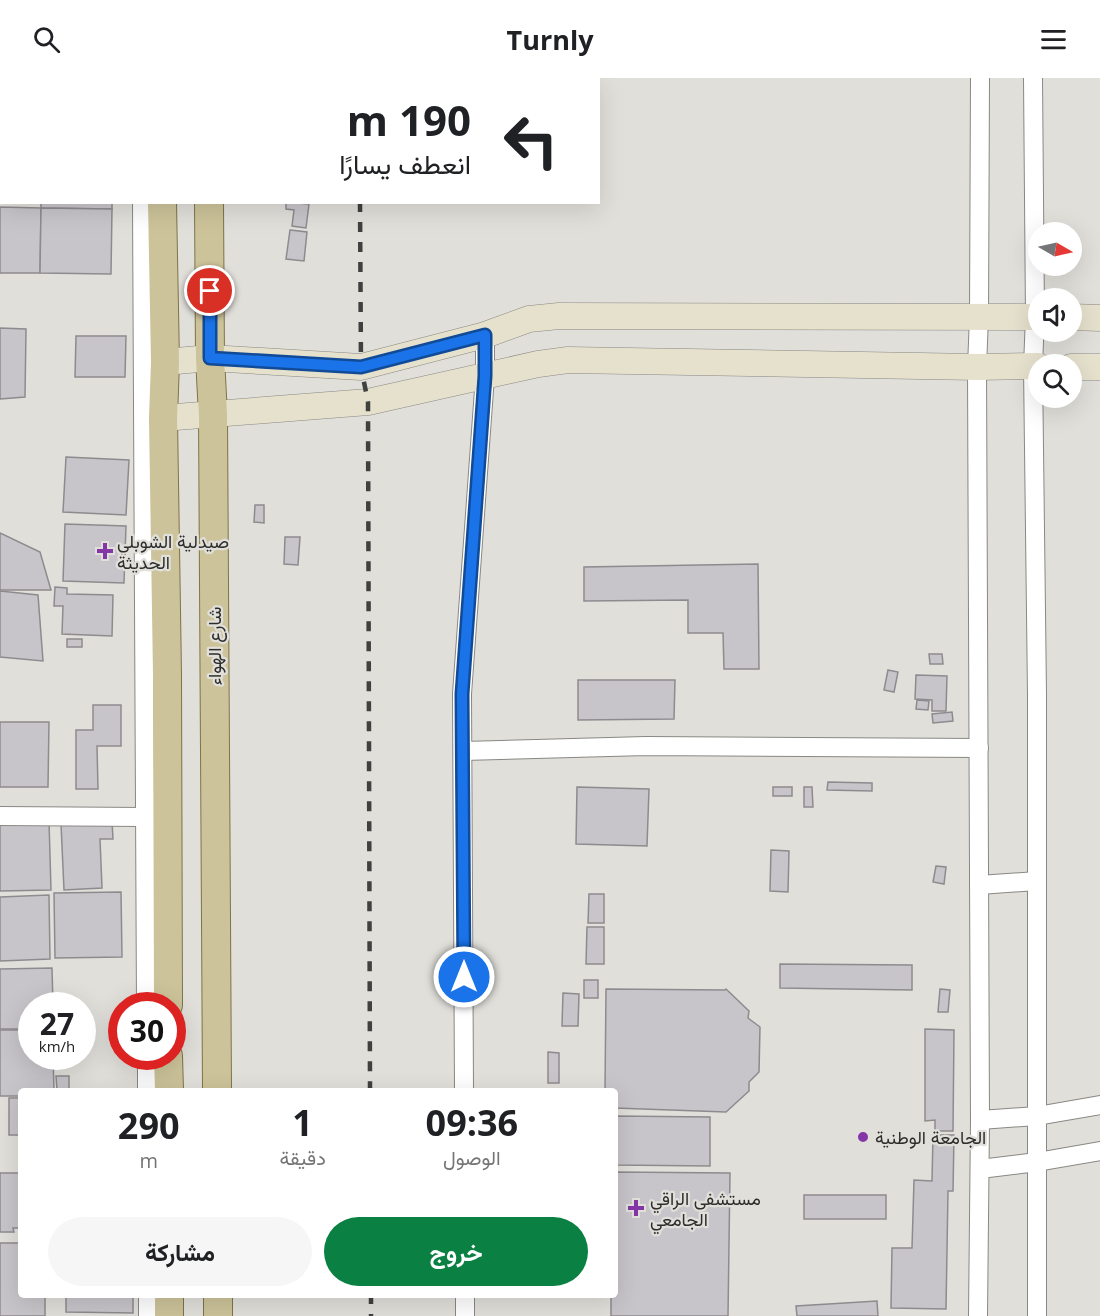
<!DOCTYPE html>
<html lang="ar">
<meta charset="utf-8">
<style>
body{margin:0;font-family:"Open Sans",Vazirmatn,sans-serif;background:#f6f6f6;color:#202124;direction:rtl;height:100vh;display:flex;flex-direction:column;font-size:22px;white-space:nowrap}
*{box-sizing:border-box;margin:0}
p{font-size:20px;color:#757577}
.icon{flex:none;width:33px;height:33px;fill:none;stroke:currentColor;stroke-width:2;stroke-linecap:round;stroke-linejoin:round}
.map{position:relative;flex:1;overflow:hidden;direction:ltr}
.panel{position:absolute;left:18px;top:1010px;width:600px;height:210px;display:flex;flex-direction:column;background:#fff;border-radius:6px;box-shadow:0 6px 24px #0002;direction:rtl}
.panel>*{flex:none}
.guide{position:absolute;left:0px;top:0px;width:600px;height:126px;box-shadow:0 6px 24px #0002;direction:rtl;background:#fff;color:#202124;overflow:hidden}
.needle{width:39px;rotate:99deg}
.controls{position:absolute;left:1028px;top:144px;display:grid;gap:12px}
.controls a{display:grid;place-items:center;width:54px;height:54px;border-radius:50%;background:#fff;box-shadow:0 6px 24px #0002;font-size:30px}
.speed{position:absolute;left:18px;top:914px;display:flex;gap:12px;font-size:30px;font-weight:700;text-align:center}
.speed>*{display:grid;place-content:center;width:78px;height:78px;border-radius:50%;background:#fff;box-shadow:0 6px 24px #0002;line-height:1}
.speed small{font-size:15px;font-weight:400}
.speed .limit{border:9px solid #d22;background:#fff;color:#111}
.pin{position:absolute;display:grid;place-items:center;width:51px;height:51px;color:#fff;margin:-26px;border:3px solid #fff;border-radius:50%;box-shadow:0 2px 6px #0007}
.me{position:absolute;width:66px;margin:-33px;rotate:0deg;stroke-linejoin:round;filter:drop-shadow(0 0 4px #0008)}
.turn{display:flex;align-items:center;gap:21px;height:126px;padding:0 30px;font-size:27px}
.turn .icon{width:78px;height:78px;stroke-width:2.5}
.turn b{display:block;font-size:42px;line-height:51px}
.eta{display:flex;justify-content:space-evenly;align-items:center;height:102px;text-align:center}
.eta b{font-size:36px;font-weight:700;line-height:42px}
.cta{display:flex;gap:12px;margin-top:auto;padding:12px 30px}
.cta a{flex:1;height:69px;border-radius:36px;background:#0b8043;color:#fff;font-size:24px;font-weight:700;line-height:69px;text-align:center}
.cta a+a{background:#f6f6f6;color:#202124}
header{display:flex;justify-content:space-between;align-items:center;height:78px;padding:0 30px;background:#fff;font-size:27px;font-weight:700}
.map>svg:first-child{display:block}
.building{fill:#c8c5ca;stroke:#8e8b8f;stroke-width:1.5}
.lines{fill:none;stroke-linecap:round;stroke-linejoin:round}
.street-casing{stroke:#898884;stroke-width:20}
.secondary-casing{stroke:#898884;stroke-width:27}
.primary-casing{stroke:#7e7448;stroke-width:30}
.street{stroke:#fff;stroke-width:18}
.secondary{stroke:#e6e1cd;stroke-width:26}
.primary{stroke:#ccc39a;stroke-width:28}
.rail{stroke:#40403e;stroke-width:4.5;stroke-dasharray:10 10;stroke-linecap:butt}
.route-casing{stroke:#114b97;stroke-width:15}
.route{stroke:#1a73e8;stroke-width:10}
.poi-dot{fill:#8436a6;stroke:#e0dfda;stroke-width:2}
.labels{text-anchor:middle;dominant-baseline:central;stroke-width:4.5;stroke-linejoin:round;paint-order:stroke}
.poi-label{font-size:18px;fill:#2d2d2b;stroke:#e0dfda;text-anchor:start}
.street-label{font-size:18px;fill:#2d2d2b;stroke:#e0dfda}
</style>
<header><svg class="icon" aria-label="menu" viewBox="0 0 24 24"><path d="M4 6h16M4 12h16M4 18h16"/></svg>Turnly<svg class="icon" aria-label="search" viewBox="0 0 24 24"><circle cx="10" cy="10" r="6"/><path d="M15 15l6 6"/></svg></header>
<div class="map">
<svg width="1100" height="1238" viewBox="0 0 1100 1238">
<rect width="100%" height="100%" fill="#e0dfda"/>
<g class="building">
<polygon points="41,124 112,124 112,131 41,130"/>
<polygon points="286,124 309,126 306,150 292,148 294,132 286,131"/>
<polygon points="0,129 41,130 40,195 0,195"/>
<polygon points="41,130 112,131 111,196 40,195"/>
<polygon points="290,152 307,154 304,183 286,181"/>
<polygon points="0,250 26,251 25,319 0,321"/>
<polygon points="76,258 126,258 125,299 75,299"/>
<polygon points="66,379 129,382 126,437 63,434"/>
<polygon points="255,427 264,427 264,445 254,444"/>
<polygon points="65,446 126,448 124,505 63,503"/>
<polygon points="0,455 40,474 51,512 0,512"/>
<polygon points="285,459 300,459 298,487 284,486"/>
<polygon points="758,486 759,591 724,591 723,555 688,555 688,522 584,523 584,489"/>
<polygon points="55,509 67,510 67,516 113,517 112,558 62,556 63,528 54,528"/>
<polygon points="0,513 38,517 43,583 0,579"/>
<rect x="67" y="561" width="15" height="8"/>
<polygon points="929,576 942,576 943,586 930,586"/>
<polygon points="888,592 898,594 894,614 884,612"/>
<polygon points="916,597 947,598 946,633 932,633 932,622 915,621"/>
<polygon points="578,602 675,602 674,641 578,642"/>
<polygon points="917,622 929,623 928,632 916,631"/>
<polygon points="93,627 121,627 121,668 97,668 98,711 76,711 76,652 93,652"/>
<polygon points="952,634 953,643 933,645 932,636"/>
<polygon points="0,644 49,644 48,709 0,709"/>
<polygon points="828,704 872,705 872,713 827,712"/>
<polygon points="577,709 649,711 647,768 576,766"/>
<rect x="773" y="709" width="19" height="9"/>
<polygon points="804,709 812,709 813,729 804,729"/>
<polygon points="49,743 51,812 0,813 0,744"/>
<polygon points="112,743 113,761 100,761 102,810 64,812 61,746"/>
<polygon points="771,772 789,773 788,814 770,813"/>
<polygon points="936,788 946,789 944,806 933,804"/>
<polygon points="121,814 122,879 55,880 54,815"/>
<polygon points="589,816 604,816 604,845 588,845"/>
<polygon points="49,817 50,881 0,883 0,819"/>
<polygon points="587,849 604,849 604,886 586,886"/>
<polygon points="780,886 912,887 912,912 780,910"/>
<polygon points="52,890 53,927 32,927 32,951 0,951 0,891"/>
<rect x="584" y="902" width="14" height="18"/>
<polygon points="606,911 725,912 726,911 749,933 748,940 760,949 759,994 749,1004 749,1013 726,1034 615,1030 615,1012 605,1012"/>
<polygon points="940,911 950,912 948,934 938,934"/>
<polygon points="563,915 579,916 578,948 562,948"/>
<polygon points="925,951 954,952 953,1053 935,1053 935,1042 925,1043"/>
<polygon points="0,952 32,952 32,978 53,978 54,1012 21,1012 21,1018 0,1018"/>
<polygon points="548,974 559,975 559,1005 548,1005"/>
<polygon points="56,998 69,998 69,1012 57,1012"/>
<rect x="9" y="1020" width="12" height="37"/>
<polygon points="615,1038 710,1039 710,1088 615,1087"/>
<polygon points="933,1057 954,1057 953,1113 948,1113 946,1231 891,1230 892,1170 912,1170 914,1102 932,1103"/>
<polygon points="615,1094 730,1095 728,1238 611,1238 611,1216 615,1216"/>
<polygon points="0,1095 21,1095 21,1150 13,1150 14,1154 0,1154"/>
<rect x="804" y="1117" width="82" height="24"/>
<polygon points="0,1165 21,1165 21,1216 45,1216 45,1238 0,1238"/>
<polygon points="66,1216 133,1216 133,1235 66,1234"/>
<polygon points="877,1223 878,1238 797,1238 796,1228"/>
</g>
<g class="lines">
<g class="street-casing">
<g id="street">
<polyline points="141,0 141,2"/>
<polyline points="1033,0 1035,239 1033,288 1037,617 1037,1238"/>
<polyline points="142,124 146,927"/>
<polyline points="463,673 646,668 979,670"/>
<polyline points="0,738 145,739"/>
<polyline points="979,807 1037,803"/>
<polyline points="147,978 147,1012"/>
<polyline points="464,1012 462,616 485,298 485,257"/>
<polyline points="980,1042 1037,1038 1100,1027"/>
<polyline points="980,1091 1037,1084 1100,1073"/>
<polyline points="465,1216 465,1238"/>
<polyline points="148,1238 148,1216"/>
<polyline points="978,1238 980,1042 977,289 979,239 980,0"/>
</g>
</g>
<g class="secondary-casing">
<g id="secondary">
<polyline points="1071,239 1100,240"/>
<polyline points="165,284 210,280 361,289 485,257 529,241 559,238 1038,239"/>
<polyline points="1071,289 1100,289"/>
<polyline points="163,340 368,324 538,286 568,282 977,289 1038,288"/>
</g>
</g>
<g class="primary-casing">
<g id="primary">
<polyline points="161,0 161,2"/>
<polyline points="209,0 209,2"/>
<polyline points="162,124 165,284 163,340 167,597 168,927"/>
<polyline points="209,124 210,280 213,337 217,1012"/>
<polyline points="168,978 169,1012"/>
<polyline points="169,1216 169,1238"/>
<polyline points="218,1216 218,1238"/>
</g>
</g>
<use href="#street" class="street"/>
<use href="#secondary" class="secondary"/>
<use href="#primary" class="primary"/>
<g class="rail">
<polyline points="360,0 360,2"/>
<polyline points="360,124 361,289 368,324 370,1012"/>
<polyline points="371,1216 371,1238"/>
</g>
</g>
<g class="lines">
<g class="route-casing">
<polyline id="route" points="210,213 210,280 361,289 485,257 485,298 462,616 464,899"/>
</g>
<use href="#route" class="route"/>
</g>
<g class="poi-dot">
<path d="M102 464h6v6h6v6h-6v6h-6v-6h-6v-6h6z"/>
<circle cx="863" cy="1059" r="6"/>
<path d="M633 1121h6v6h6v6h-6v6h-6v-6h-6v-6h6z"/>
</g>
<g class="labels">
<g class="poi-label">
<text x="117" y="463">صيدلية الشوبلي<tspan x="117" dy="21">الحديثة</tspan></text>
<text x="875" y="1059">الجامعة الوطنية</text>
<text x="650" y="1120">مستشفى الراقي<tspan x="650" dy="21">الجامعي</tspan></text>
</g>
<g class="street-label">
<text transform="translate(214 568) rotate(-90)">شارع الهواء</text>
</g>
</g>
</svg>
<div class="controls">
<a><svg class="needle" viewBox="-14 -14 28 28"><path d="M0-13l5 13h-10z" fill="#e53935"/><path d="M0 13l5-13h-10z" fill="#757577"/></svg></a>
<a><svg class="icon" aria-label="sound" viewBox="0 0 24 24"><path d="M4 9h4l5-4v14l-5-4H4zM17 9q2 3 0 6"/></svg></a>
<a><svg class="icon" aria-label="search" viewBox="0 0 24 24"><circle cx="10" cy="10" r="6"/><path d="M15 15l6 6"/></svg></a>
</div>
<div class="speed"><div>27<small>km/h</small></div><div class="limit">30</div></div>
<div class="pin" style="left:210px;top:213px;background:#d93025"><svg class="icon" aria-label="arrive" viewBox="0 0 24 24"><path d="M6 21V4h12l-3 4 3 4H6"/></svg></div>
<svg class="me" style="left:464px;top:899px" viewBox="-20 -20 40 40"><circle r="17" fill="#1a73e8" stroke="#fff" stroke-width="3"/><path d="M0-11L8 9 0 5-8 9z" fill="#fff"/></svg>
<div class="guide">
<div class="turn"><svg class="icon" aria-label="left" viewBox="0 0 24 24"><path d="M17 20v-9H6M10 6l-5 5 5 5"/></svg><div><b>190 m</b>انعطف يسارًا</div></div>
</div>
<section class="panel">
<div class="eta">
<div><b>09:36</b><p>الوصول</p></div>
<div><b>1</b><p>دقيقة</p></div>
<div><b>290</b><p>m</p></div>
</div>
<div class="cta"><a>خروج</a><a>مشاركة</a></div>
</section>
</div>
